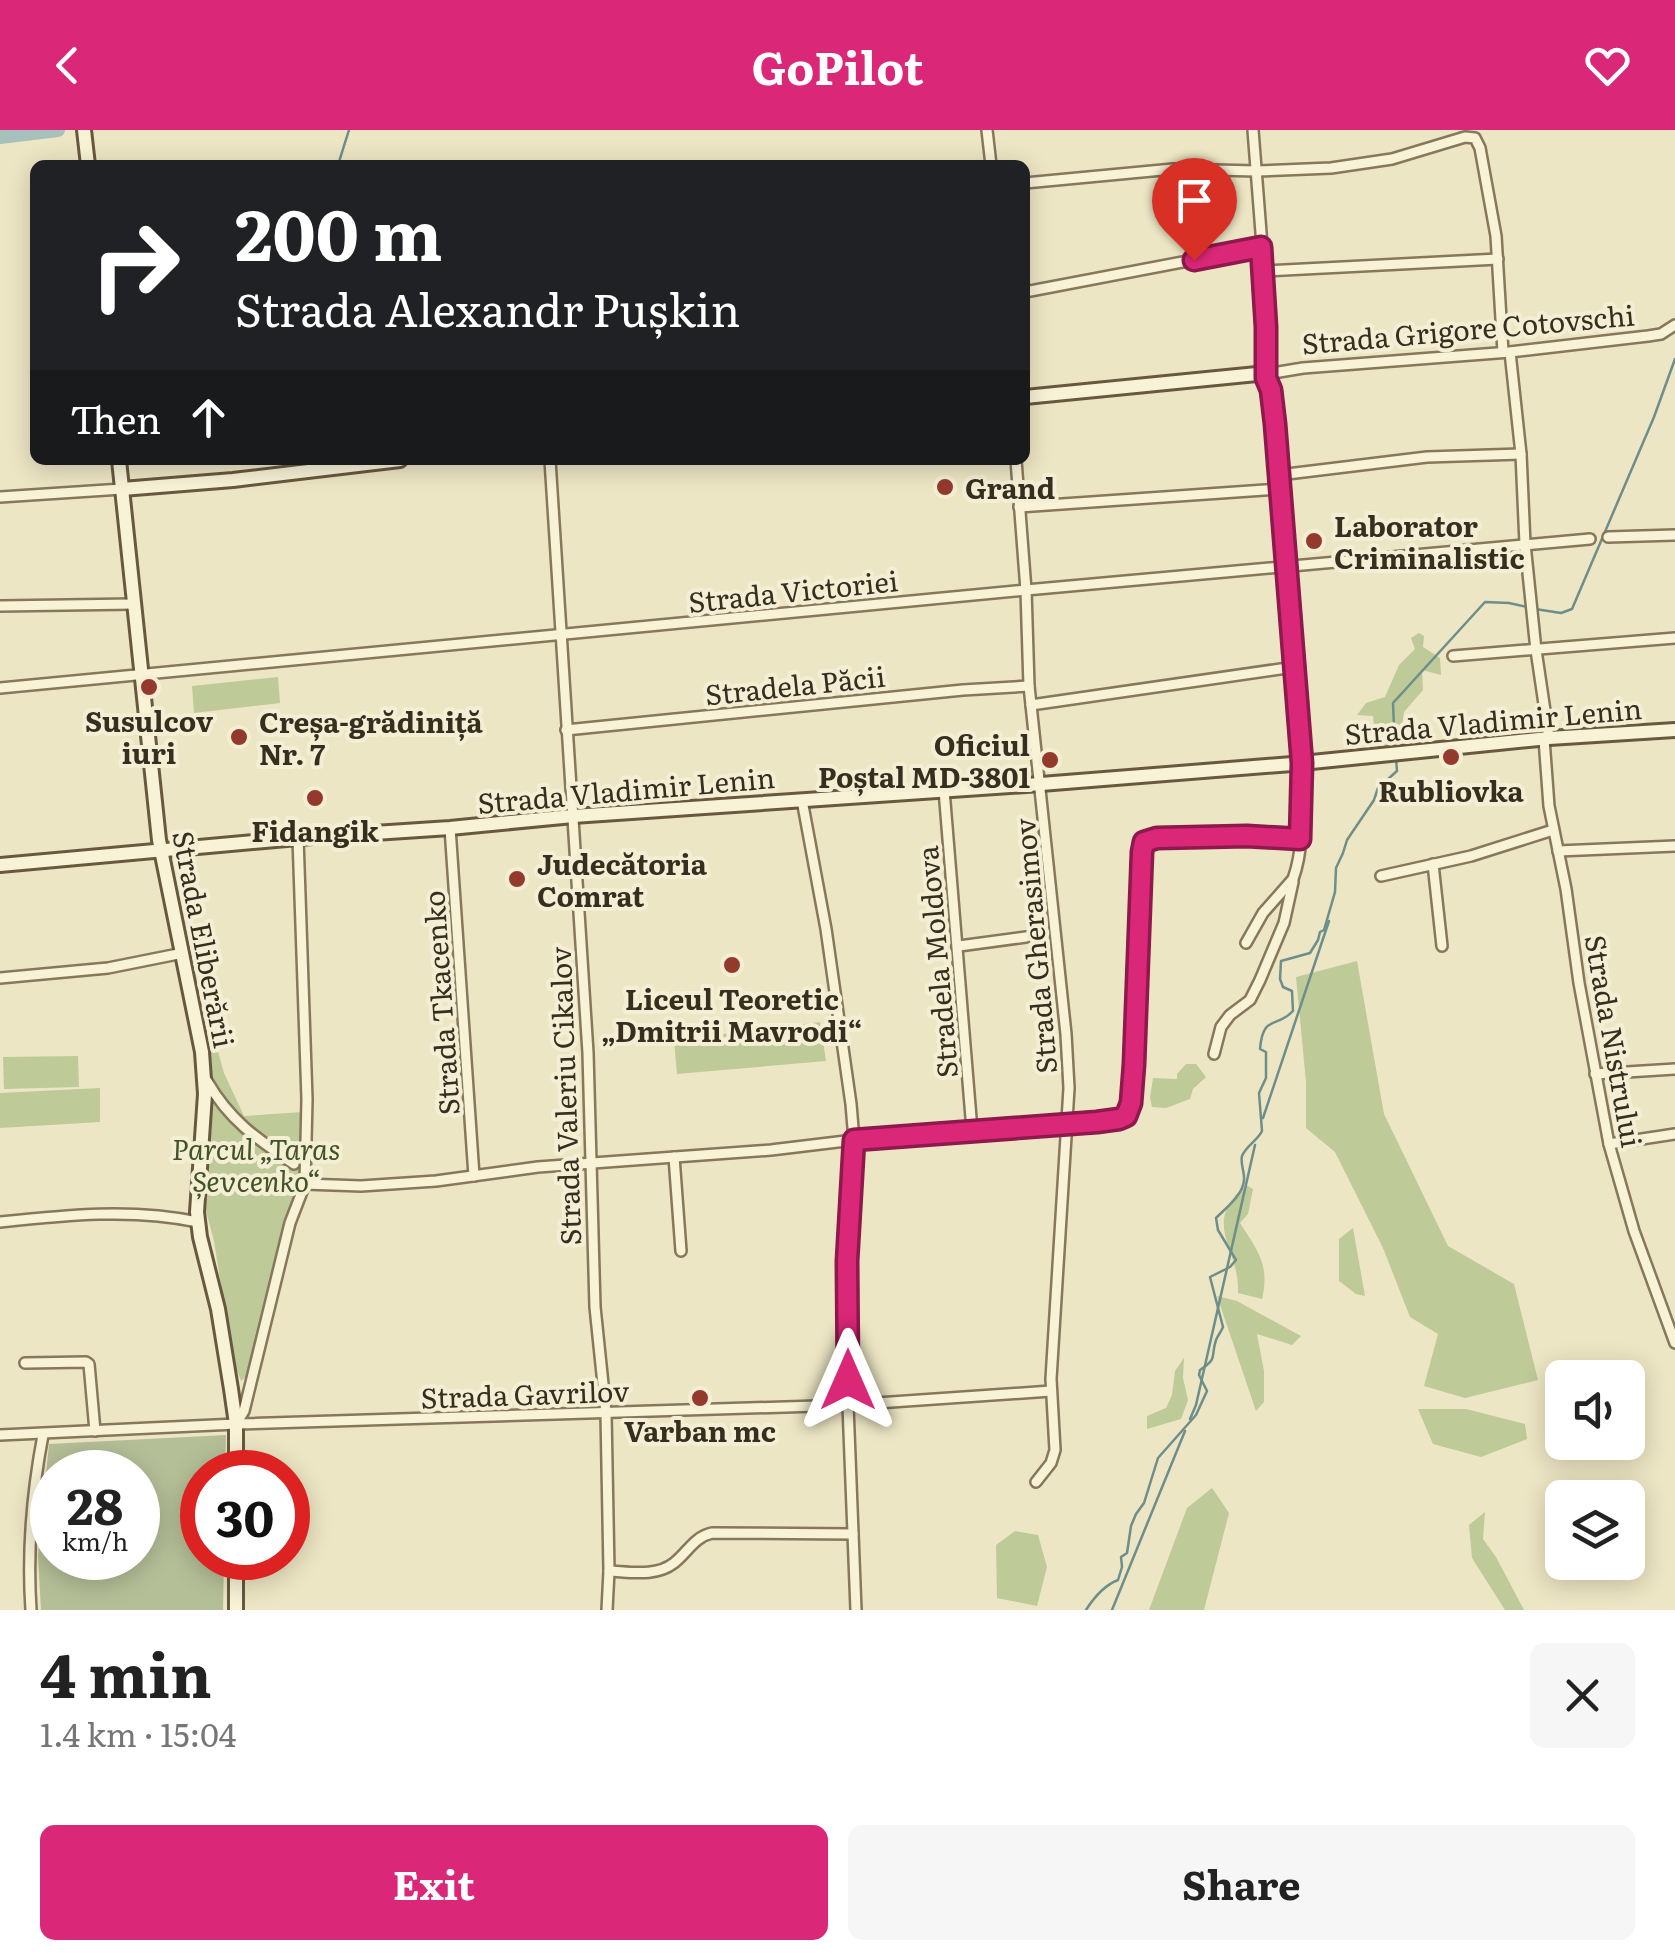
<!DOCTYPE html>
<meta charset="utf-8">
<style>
body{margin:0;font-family:Literata,serif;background:#f6f6f6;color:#222;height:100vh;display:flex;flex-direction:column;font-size:38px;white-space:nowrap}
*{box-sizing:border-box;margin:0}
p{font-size:32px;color:#767676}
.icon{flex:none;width:55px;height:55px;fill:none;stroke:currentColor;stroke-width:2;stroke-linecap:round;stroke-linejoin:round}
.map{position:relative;height:1480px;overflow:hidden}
.details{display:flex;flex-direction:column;background:#fff;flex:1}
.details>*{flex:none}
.hud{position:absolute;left:30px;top:30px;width:1000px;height:305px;border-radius:15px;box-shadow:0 5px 25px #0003;background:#202124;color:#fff;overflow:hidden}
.controls{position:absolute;left:1545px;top:1230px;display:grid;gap:20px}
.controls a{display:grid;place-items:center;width:100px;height:100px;border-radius:15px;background:#fff;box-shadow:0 5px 25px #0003;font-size:50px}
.speed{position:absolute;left:30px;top:1320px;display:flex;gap:20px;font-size:50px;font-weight:700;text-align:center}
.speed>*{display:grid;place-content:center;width:130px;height:130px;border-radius:50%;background:#fff;box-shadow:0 5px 25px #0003;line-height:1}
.speed small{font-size:25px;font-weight:400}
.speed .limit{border:15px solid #d22;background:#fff;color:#111}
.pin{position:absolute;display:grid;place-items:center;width:85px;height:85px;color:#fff;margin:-102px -42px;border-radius:50% 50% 50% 0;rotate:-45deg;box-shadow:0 0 10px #0007}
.pin .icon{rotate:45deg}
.me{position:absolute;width:110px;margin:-55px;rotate:0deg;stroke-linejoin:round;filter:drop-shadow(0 0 8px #0008)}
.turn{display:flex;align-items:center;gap:35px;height:210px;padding:0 40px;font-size:45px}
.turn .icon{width:130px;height:130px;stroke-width:2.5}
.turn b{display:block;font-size:70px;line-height:85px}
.then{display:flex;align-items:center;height:95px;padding:0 40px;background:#0003;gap:20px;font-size:38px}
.round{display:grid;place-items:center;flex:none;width:105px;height:105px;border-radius:15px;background:#f6f6f6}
.summary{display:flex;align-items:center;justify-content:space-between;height:170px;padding:0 40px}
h1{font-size:60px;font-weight:700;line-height:75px}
.cta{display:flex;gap:20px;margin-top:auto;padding:20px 40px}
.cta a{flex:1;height:115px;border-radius:15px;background:#db2777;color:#fff;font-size:40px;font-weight:700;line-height:115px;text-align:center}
.cta a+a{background:#f6f6f6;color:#222}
header{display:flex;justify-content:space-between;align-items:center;height:130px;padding:0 40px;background:#db2777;color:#fff;font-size:45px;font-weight:700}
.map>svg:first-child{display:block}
.green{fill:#beca98}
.cemetery{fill:#b5bf97;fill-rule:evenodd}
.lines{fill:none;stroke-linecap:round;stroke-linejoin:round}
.stream{stroke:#6d8e8a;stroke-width:2.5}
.river{stroke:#a6c0bc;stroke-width:14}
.street-casing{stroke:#87785b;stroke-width:14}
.secondary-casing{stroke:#68593e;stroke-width:18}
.street{stroke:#f8f2d7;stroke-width:9}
.secondary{stroke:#f8f2d7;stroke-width:12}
.route-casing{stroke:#8e194d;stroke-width:25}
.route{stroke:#db2777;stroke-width:18}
.poi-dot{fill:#943a2d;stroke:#f4efd4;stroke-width:4}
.labels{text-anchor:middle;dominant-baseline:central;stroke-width:8;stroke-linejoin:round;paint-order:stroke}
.street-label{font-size:28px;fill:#372e1f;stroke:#f4efd4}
.poi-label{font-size:28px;font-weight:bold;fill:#372e1f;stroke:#f4efd4}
.park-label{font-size:28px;font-style:italic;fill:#425326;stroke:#f4efd4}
</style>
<header><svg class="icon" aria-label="back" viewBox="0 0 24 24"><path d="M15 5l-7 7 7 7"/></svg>GoPilot<svg class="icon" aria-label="heart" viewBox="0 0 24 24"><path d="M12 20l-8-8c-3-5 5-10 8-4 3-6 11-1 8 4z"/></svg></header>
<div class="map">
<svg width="1675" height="1480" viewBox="0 0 1675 1480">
<rect width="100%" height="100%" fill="#ede6c4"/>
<g class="green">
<polygon points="1419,503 1424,506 1423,517 1440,528 1441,545 1422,540 1423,560 1404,582 1399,617 1376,615 1373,586 1357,585 1366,573 1385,567 1399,535 1415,519 1411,508"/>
<polygon points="278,547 280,573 194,583 192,556"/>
<polygon points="1357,831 1384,984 1448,1116 1514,1154 1538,1250 1465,1268 1424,1256 1438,1204 1410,1187 1383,1118 1335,1022 1306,998 1306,952 1296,847"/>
<polygon points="820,892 826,931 677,944 674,910"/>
<polygon points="207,902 213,904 224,943 244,986 303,982 304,1036 277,1126 249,1244 241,1251 233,1230 214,1111 206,1081 211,974"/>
<polygon points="78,926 79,957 4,959 3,927"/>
<polygon points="1186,934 1196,934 1206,947 1193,959 1190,969 1166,978 1152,977 1150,968 1153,948 1177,949 1177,944"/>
<polygon points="100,958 100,992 0,998 0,963"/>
<path d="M1246,1055l7,4 -5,25 -8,9c18,28 30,42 22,76l-24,-6c2,-47 -38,-68 8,-108z"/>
<polygon points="1353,1098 1365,1166 1356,1164 1339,1151 1339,1109"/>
<polygon points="1217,1166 1237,1171 1301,1206 1292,1215 1257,1204 1264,1241 1264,1272 1256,1281"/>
<polygon points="1184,1228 1183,1248 1188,1270 1181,1289 1147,1299 1147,1286 1166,1278 1172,1265 1175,1241"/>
<polygon points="1418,1279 1466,1279 1525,1294 1527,1309 1481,1327 1433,1314"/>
<polygon points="1212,1358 1229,1383 1204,1480 1149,1480 1187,1378"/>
<polygon points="1485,1382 1483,1409 1496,1427 1524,1480 1505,1480 1472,1428 1469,1395"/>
<polygon points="1015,1401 1038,1405 1047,1437 1037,1476 997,1468 996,1415"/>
</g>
<path class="cemetery" d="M226,1305l-1,37h-23v86h22l-1,52h-182l-3,-54 11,-112zM52,1342h86v86h-86z"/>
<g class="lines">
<g class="stream">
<polyline points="338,35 349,0"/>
<polyline points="1535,479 1561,483 1572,479 1654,287 1675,229"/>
<polyline points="1395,620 1393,573 1485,472 1509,473 1527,477"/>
<polyline points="1263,988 1329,791"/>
<polyline points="1190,1289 1196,1275 1255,1015"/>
<path d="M1086,1480c7,-11 19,-25 32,-30l4,-13 -1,-10 6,-4 4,-27 5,-12 8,-11 14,-45 38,-43 11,-24 -8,-16 1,-5c19,-13 10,-12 16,-30 2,-5 5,-8 7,-13l-13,-50 20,-10 6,-7 -18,-30 -2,-12c10,-10 27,-23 28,-38 1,-8 -4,-16 -2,-24 4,-10 16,-16 20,-25l-3,-38 7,-15v-26l-6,-3c3,-35 16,-20 33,-38l-1,-20 -9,-4 -3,-8 1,-18 29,-8 8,-13 2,-8 4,-2 11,-38 1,-24 7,-15 4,-13 27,-40 4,-12 19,-17 -1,-13"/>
<polyline points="1112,1480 1185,1301"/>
</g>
<polyline class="river" points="0,7 58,0"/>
<g class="street-casing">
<g id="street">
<polyline points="987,0 991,35"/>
<polyline points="1253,0 1264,141 1266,248 1273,243 1303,238 1510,222 1648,206 1661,204 1675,195"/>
<polyline points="1025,53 1173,39 1257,41 1331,38 1392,29 1465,7 1475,8 1480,18 1496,106 1503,222"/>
<polyline points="1264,141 1498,129"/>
<polyline points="1025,162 1261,117"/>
<polyline points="1510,222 1521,324 1525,414 1536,520 1549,608"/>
<polyline points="550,330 588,923 595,1177 606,1283 609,1441 607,1480"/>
<polyline points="1016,330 1026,460 1029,556 1066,904 1069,958 1051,1249 1055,1320 1051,1333 1036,1352"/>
<polyline points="1279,345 1427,327 1521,324"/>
<polyline points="0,367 122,359"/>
<polyline points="1019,377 1279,359"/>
<polyline points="1608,407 1675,405"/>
<polyline points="0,476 133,474"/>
<polyline points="1453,526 1675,508"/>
<polyline points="0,558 1026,460 1590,409"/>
<polyline points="1031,575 1294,537"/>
<polyline points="566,600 963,560 1029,556"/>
<polyline points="1544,609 1549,676 1566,759 1579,853 1609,1014 1634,1101 1675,1213"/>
<polyline points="944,660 972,1000"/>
<polyline points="802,670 826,799 851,974 854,1010 847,1131 847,1250 856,1480"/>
<polyline points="450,698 474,1046"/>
<polyline points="1558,721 1675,716"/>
<polyline points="1433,734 1442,816"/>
<polyline points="1381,746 1471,726 1553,700"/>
<path d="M1246,813l17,-30 30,-34c13,-36 8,-79 9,-116"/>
<polyline points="959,816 1026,807"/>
<polyline points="0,848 108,838 183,823"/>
<polyline points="1214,924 1221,897 1230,885 1250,870 1260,850 1284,793 1293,752"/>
<polyline points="1595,944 1675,939"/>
<path d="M207,951c22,39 50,58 87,83"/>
<polyline points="1609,1014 1675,1004"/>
<polyline points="674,1027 681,1121"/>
<path d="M305,1054l56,2 75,-5 102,-14 233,-17 83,-10 265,-21 10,-7 2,-9 11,-251 2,-10c23,-12 127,-6 156,-3"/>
<path d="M0,1092c66,-7 133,-14 198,0"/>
<polyline points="25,1233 86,1232 89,1234 95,1301"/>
<polyline points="236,1294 244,1281 290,1093 305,1054 307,969 298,708"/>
<polyline points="0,1305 236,1294 848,1275 1051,1261"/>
<path d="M609,1441c22,1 47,6 65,-8 14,-11 20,-26 38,-30l141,1"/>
<path d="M31,1480c-4,-59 1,-117 12,-175"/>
</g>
</g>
<g class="secondary-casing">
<g id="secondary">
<polyline points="84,0 88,35"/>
<polyline points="1025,267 1257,244 1266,248 1271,260 1275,294 1302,633"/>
<polyline points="119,330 159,710 202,922 205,964 197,1082 200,1107 218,1179 231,1259 236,1294 236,1342"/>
<polyline points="122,359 233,350 400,330"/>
<polyline points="0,735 298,708 450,698 573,686 1041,654 1292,634 1549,608 1675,600"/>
<polyline points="236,1480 236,1428"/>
</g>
</g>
<use href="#street" class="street"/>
<use href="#secondary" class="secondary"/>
</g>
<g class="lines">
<g class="route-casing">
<polyline id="route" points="848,1250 847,1131 854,1010 1097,992 1119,989 1126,986 1131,973 1134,934 1142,722 1144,712 1157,708 1247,706 1300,709 1302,633 1275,294 1271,260 1266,248 1266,197 1261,117 1194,130"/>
</g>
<use href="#route" class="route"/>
</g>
<g class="poi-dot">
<circle cx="945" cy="357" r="10"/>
<circle cx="1314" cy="411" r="10"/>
<circle cx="149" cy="557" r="10"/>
<circle cx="239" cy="607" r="10"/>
<circle cx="1451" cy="627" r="10"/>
<circle cx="1050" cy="630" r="10"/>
<circle cx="315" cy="668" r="10"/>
<circle cx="517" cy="749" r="10"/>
<circle cx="732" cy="835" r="10"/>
<circle cx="700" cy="1268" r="10"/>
</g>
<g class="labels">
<g class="street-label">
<text transform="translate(1468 198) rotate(-5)">Strada Grigore Cotovschi</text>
<text transform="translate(793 460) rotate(-6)">Strada Victoriei</text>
<text transform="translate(795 554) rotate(-6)">Stradela Păcii</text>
<text transform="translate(1493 590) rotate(-5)">Strada Vladimir Lenin</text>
<text transform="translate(626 659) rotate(-5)">Strada Vladimir Lenin</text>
<text transform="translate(205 809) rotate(79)">Strada Eliberării</text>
<text transform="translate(1034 816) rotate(-95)">Strada Gherasimov</text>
<text transform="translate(936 832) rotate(-95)">Stradela Moldova</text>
<text transform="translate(440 873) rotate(-94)">Strada Tkacenko</text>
<text transform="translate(1615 911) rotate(80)">Strada Nistrului</text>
<text transform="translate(564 966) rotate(-92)">Strada Valeriu Cikalov</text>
<text transform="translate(525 1263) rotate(-2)">Strada Gavrilov</text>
</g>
<g class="poi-label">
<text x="965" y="357" text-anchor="start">Grand</text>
<text x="1334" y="395" text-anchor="start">Laborator<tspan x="1334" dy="32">Criminalistic</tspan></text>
<text x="149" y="590">Susulcov<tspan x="149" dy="32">iuri</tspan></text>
<text x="259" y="591" text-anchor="start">Creșa-grădiniță<tspan x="259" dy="32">Nr. 7</tspan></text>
<text x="1030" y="614" text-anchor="end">Oficiul<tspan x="1030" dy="32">Poștal MD-3801</tspan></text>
<text x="1451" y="660">Rubliovka</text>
<text x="315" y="700">Fidangik</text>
<text x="537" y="733" text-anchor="start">Judecătoria<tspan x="537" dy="32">Comrat</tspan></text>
<text x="732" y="868">Liceul Teoretic<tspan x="732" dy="32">„Dmitrii Mavrodi“</tspan></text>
<text x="700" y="1300">Varban mc</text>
</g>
<g class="park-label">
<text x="256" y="1018">Parcul „Taras<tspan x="256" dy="32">Șevcenko“</tspan></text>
</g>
</g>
</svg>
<div class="controls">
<a><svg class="icon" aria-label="sound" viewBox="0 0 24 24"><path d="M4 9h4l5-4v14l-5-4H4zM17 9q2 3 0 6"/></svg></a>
<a><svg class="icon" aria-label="layers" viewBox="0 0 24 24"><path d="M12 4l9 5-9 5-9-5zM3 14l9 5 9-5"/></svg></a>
</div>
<div class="speed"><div>28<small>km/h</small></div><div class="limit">30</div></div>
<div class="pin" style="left:1194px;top:130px;background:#d93025"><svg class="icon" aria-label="arrive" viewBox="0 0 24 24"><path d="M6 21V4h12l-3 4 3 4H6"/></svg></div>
<svg class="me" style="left:848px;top:1250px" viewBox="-20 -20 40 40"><path d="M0-17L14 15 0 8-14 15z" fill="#db2777" stroke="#fff" stroke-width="4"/></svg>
<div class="hud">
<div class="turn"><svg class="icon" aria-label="right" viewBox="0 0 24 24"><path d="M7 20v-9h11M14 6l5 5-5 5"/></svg><div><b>200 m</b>Strada Alexandr Pușkin</div></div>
<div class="then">Then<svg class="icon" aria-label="ahead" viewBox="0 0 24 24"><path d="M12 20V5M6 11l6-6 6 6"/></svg></div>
</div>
</div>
<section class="details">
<div class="summary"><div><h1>4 min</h1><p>1.4 km · 15:04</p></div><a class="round"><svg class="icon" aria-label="close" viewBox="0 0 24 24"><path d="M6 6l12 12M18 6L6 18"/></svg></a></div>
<div class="cta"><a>Exit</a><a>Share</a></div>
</section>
